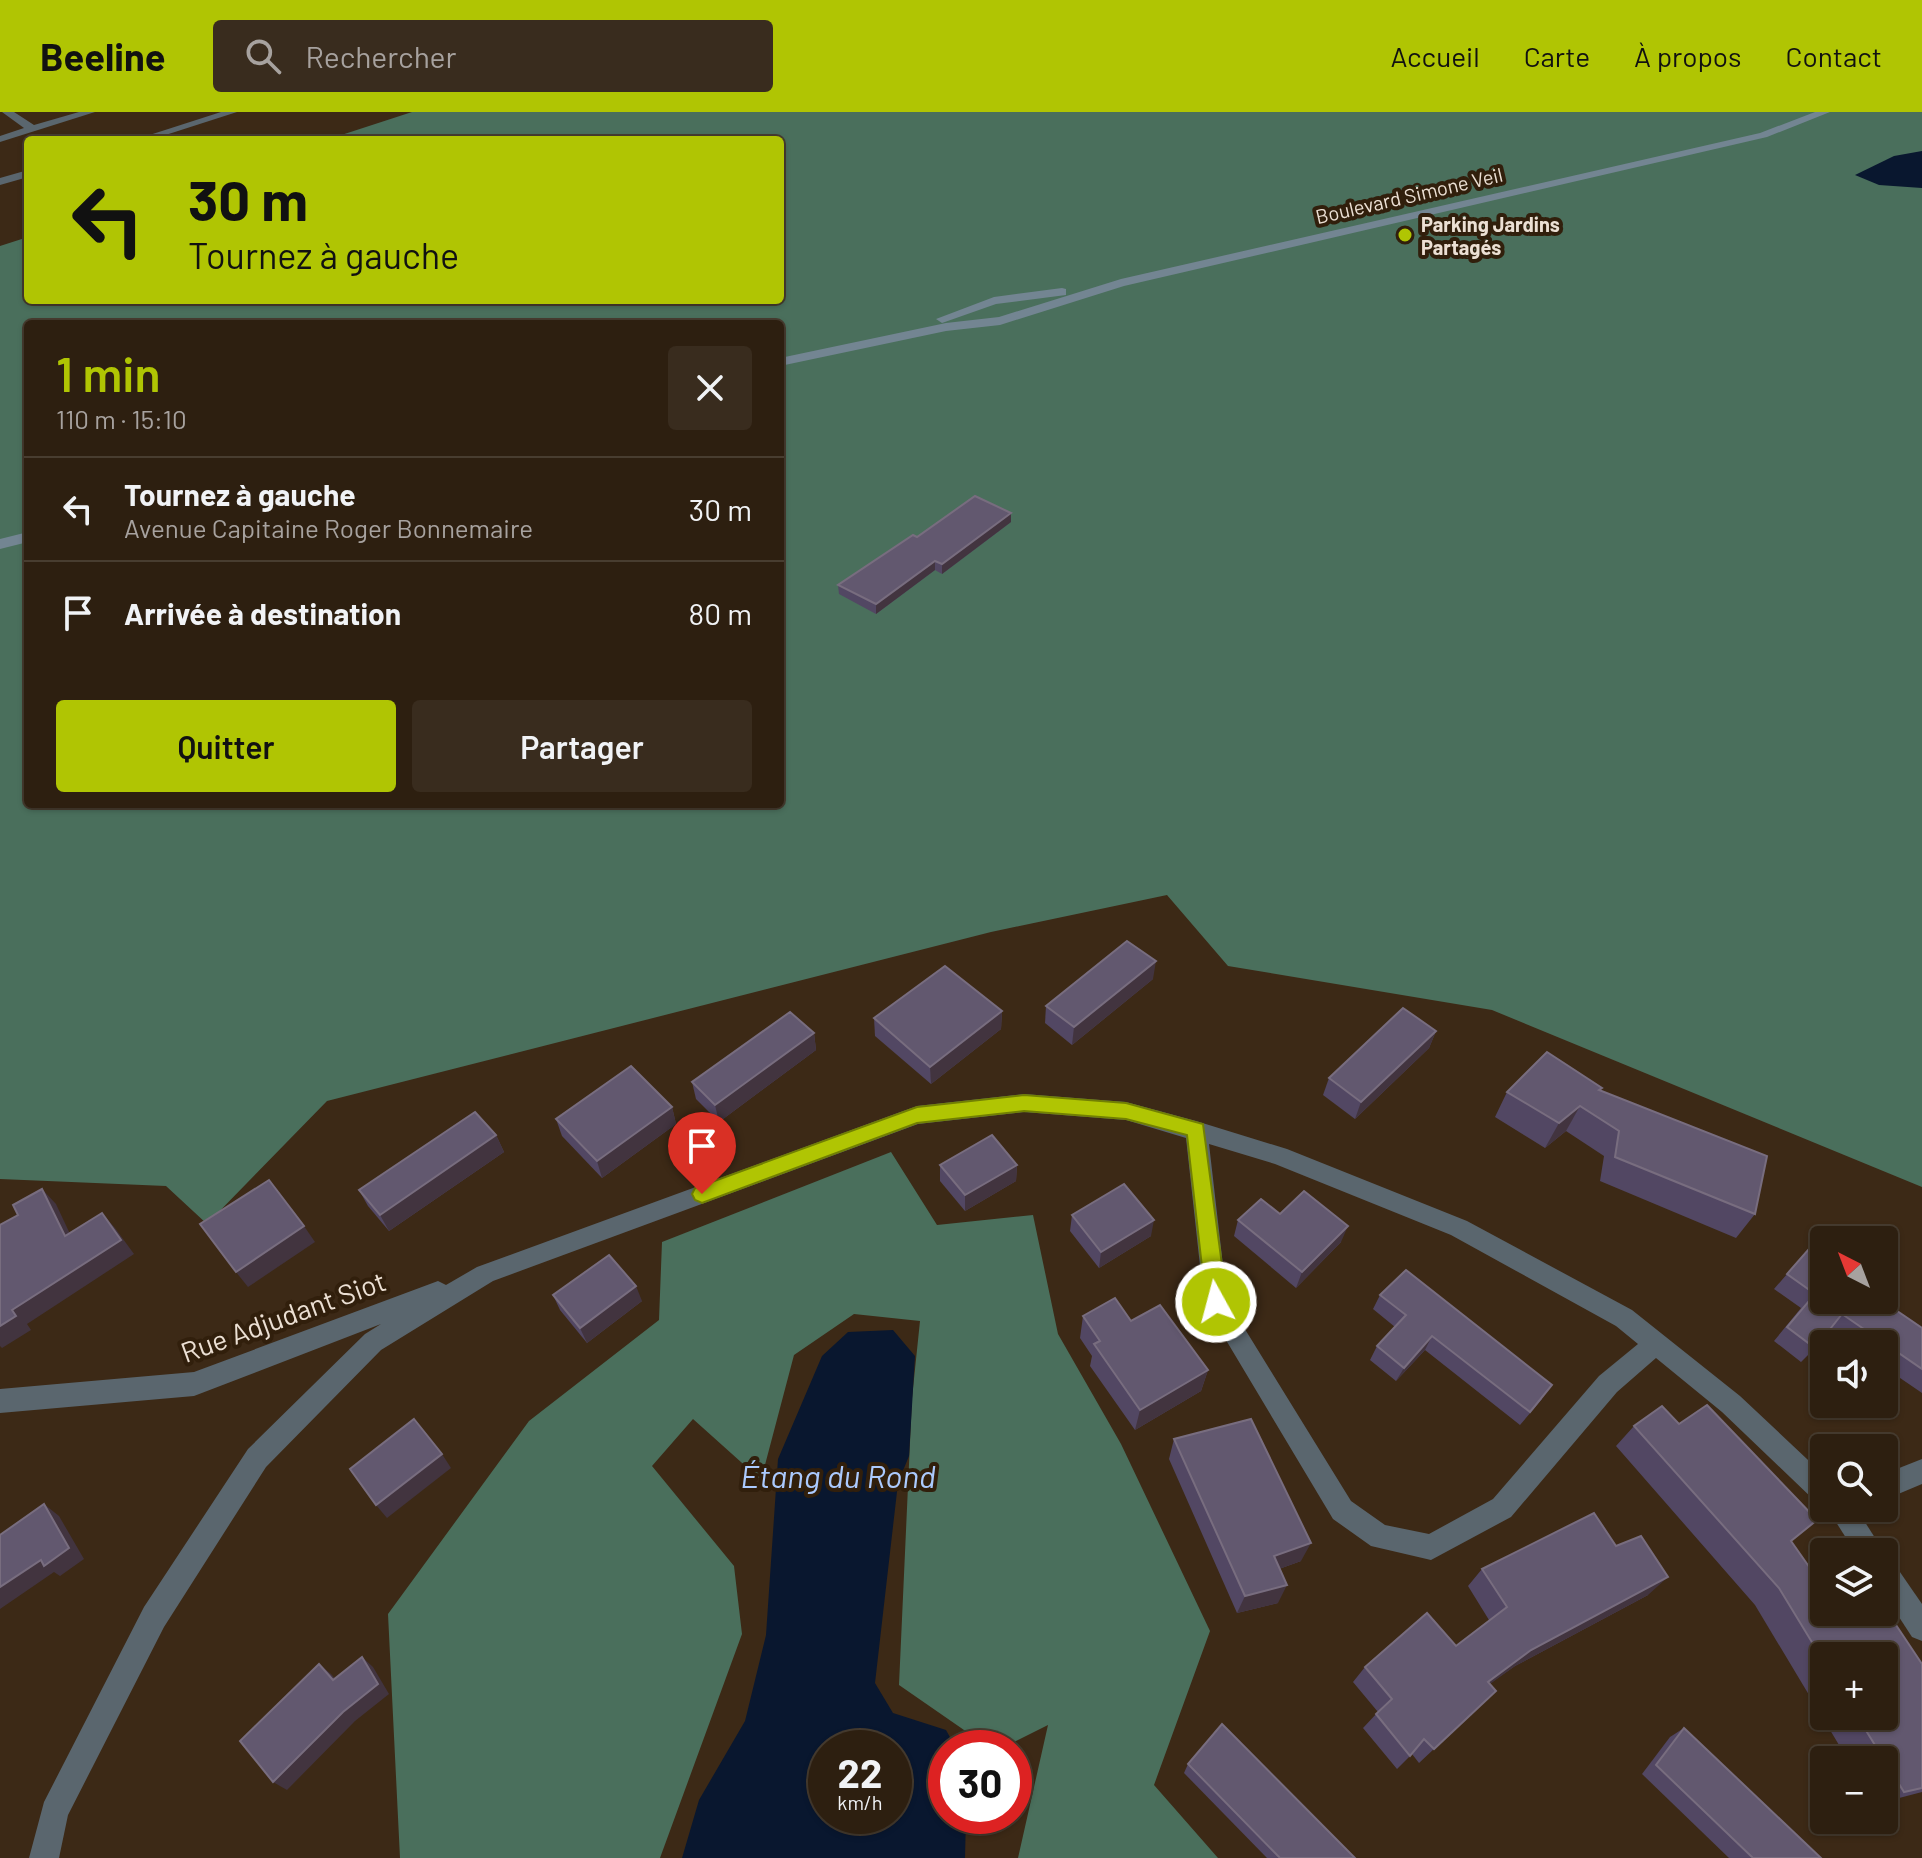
<!DOCTYPE html>
<html lang="fr">
<meta charset="utf-8">
<style>
body{margin:0;font-family:Barlow,sans-serif;background:#392c1e;color:#f1f3f6;height:100vh;display:flex;flex-direction:column;font-size:30px;white-space:nowrap}
*{box-sizing:border-box;margin:0}
p{font-size:26px;color:#a7a29f}
.icon{flex:none;width:44px;height:44px;fill:none;stroke:currentColor;stroke-width:2;stroke-linecap:round;stroke-linejoin:round}
.map{position:relative;flex:1;overflow:hidden}
.side{position:absolute;left:24px;top:208px;width:760px;height:488px;display:flex;flex-direction:column;background:#2d1f10;border-radius:8px;box-shadow:0 2px 6px #0004,0 0 0 2px #483d30}
.side>*{flex:none}
.hud{position:absolute;left:24px;top:24px;width:760px;height:168px;border-radius:8px;box-shadow:0 2px 6px #0004,0 0 0 2px #483d30;background:#b0c503;color:#111;overflow:hidden}
.needle{width:52px;rotate:318deg}
.fabs{position:absolute;left:1810px;top:1114px;display:grid;gap:16px}
.fabs a{display:grid;place-items:center;width:88px;height:88px;border-radius:8px;background:#2d1f10;box-shadow:0 2px 6px #0004,0 0 0 2px #483d30;font-size:40px}
.speed{position:absolute;left:808px;top:1618px;display:flex;gap:16px;font-size:40px;font-weight:700;text-align:center}
.speed>*{display:grid;place-content:center;width:104px;height:104px;border-radius:50%;background:#2d1f10;box-shadow:0 2px 6px #0004,0 0 0 2px #483d30;line-height:1}
.speed small{font-size:20px;font-weight:400}
.speed .limit{border:12px solid #d22;background:#fff;color:#111}
.pin{position:absolute;display:grid;place-items:center;width:68px;height:68px;color:#fff;margin:-82px -34px;border-radius:50% 50% 50% 0;rotate:-45deg;box-shadow:0 0 8px #0007}
.pin .icon{rotate:45deg}
.me{position:absolute;width:88px;margin:-44px;rotate:353deg;stroke-linejoin:round;filter:drop-shadow(0 0 6px #0008)}
.turn{display:flex;align-items:center;gap:28px;height:168px;padding:0 32px;font-size:36px}
.turn .icon{width:104px;height:104px;stroke-width:2.5}
.turn b{display:block;font-size:56px;line-height:68px}
.round{display:grid;place-items:center;flex:none;width:84px;height:84px;border-radius:8px;background:#392c1e}
.summary{display:flex;align-items:center;justify-content:space-between;height:136px;padding:0 32px}
h1{font-size:48px;font-weight:600;line-height:60px;color:#b0c503}
.action{display:flex;gap:16px;margin-top:auto;padding:16px 32px}
.action a{flex:1;height:92px;border-radius:8px;background:#b0c503;color:#111;font-size:32px;font-weight:600;line-height:92px;text-align:center}
.action a+a{background:#392c1e;color:#f1f3f6}
ul{padding:0;list-style:none}
li{display:flex;align-items:center;gap:24px;height:104px;padding:0 32px;border-top:2px solid #483d30}
li div{flex:1}
li b{display:block;font-size:30px}
li em{font-style:normal}
header{display:flex;align-items:center;gap:48px;box-sizing:border-box;height:112px;padding:0 40px;background:#b0c503;color:#111}
header strong{font-size:38px}
nav{display:flex;gap:44px;margin-inline-start:auto;font-size:28px}
.search{width:560px;height:72px;background:#392c1e;display:flex;align-items:center;gap:20px;box-sizing:border-box;padding:0 28px;border-radius:8px;color:#a7a29f;font-size:30px}
.map>svg:first-child{display:block}
.forest{fill:#4a6f5c;fill-rule:evenodd}
.water{fill:#09172f;fill-rule:evenodd}
.lines{fill:none;stroke-linecap:round;stroke-linejoin:round}
.minor{fill:#5a666e;fill-rule:evenodd}
.secondary{fill:#738592;fill-rule:evenodd}
.wall{fill:#524763;fill-rule:evenodd}
.shaded-wall{fill:#42343f}
.building{fill:#62586f;stroke:#786d7f;stroke-width:2}
.route{fill:#b0c503;stroke:#728002;stroke-width:2}
.poi-dot{fill:#b0c503;stroke:#311f0c;stroke-width:3}
.labels{text-anchor:middle;dominant-baseline:central;stroke-width:8;stroke-linejoin:round;paint-order:stroke}
.far-street-label{font-size:20px;fill:#ece0d4;stroke:#311f0c}
.far-poi-label{font-size:20px;font-weight:bold;fill:#ece0d4;stroke:#311f0c;text-anchor:start}
.near-street-label{font-size:28px;fill:#ece0d4;stroke:#311f0c}
.near-water-label{font-size:32px;font-style:italic;fill:#abcafe;stroke:#311f0c}
</style>
<header>
<strong>Beeline</strong>
<div class="search"><svg class="icon" aria-label="search" viewBox="0 0 24 24"><circle cx="10" cy="10" r="6"/><path d="M15 15l6 6"/></svg>Rechercher</div>
<nav><a>Accueil</a><a>Carte</a><a>À propos</a><a>Contact</a></nav>
</header>
<div class="map">
<svg width="1922" height="1746" viewBox="0 0 1922 1746">
<rect width="100%" height="100%" fill="#3c2916"/>
<g class="forest">
<path d="M412,0h1510v1075l-430,-177 -264,-44 -61,-71 -176,37 -664,169 -120,123 -41,-38 -166,-7v-933l28,-9v63h752v-160h-454zM28,212h752v480h-752z"/>
<polygon points="891,1040 937,1113 1033,1103 1058,1222 1121,1332 1210,1519 1154,1673 1218,1746 1018,1746 1048,1613 1002,1636 990,1636 899,1573 912,1286 920,1209 854,1202 794,1243 761,1368 693,1307 652,1354 734,1454 742,1522 660,1746 400,1746 388,1502 529,1309 659,1208 662,1130"/>
</g>
<g class="water">
<polygon points="1922,39 1922,76 1879,73 1855,63 1894,44"/>
<path d="M893,1218l22,26 -6,100 -11,27 -23,200 18,30 53,17 10,18h-10v68h20l-1,42h-283l17,-58 46,-79 21,-86 12,-176 44,-103 26,-24zM826,1636h68v68h-68z"/>
</g>
<g class="lines">
<g class="minor">
<polygon points="2,0 14,0 34,13 79,0 95,0 0,30 0,24 24,16"/>
<polygon points="221,0 237,0 150,28 134,28"/>
<polygon points="28,58 28,65 0,73 0,66"/>
<path d="M1024,982l102,8 70,19 91,28 180,72 165,89 108,86 84,79v30l-9,-4 -93,-89 -66,-54 -39,34 -106,125 -80,43 -60,-14 -38,-27 -125,-209 -4,-8 -18,-164 -60,-18 -102,-8 -106,12 -425,157 -112,69 -115,117 -102,160 -96,188 -9,43h-30l15,-56 100,-195 104,-158 117,-115 16,-10 -187,72 -194,17v-24l194,-17 244,-91 8,4 31,-18 440,-161zM1209,1032l66,20 176,71 165,91 22,18 -39,32 -106,123 -64,35 -44,-9 -34,-24 -124,-201z"/>
<polygon points="1922,1347 1922,1372 1884,1388 1884,1362"/>
<polygon points="1827,1396 1856,1396 1884,1440 1855,1440"/>
<polygon points="1884,1446 1893,1450 1922,1492 1922,1529 1912,1525 1884,1482"/>
</g>
<g class="secondary">
<polygon points="1815,0 1830,0 1767,25 1124,174 1000,213 946,219 780,254 780,246 946,211 999,205 1121,167 1760,21"/>
<polygon points="1062,176 1066,177 1066,183 996,192 942,211 936,207 994,185"/>
<polygon points="28,420 28,430 0,437 0,427"/>
</g>
</g>
<g class="wall">
<polygon points="1011,410 942,462 935,458 876,502 839,482 838,473"/>
<polygon points="1153,867 1072,933 1045,911 1046,894"/>
<polygon points="1002,899 1001,917 931,972 875,924 874,906"/>
<polygon points="1436,919 1429,936 1355,1007 1323,983 1329,966"/>
<polygon points="814,921 816,938 719,1010 696,987 692,970"/>
<polygon points="1600,979 1755,1102 1736,1126 1600,1069 1604,1044 1566,1019 1545,1036 1495,1005 1507,980"/>
<polygon points="672,995 676,1012 602,1066 562,1024 556,1007"/>
<polygon points="496,1023 504,1040 389,1119 368,1094 359,1078"/>
<polygon points="940,1053 1017,1053 1016,1069 965,1099 940,1069"/>
<polygon points="1280,1102 1341,1130 1296,1176 1234,1124 1238,1108"/>
<polygon points="1072,1103 1151,1124 1099,1156 1070,1119"/>
<polygon points="1808,1138 1922,1216 1922,1281 1884,1255 1884,1232 1851,1232 1830,1217 1815,1236 1801,1250 1774,1229 1801,1196 1774,1177"/>
<polygon points="553,1183 642,1189 587,1231 560,1198"/>
<polygon points="1380,1183 1542,1287 1520,1313 1425,1238 1396,1269 1370,1248 1377,1234 1395,1215 1373,1197"/>
<polygon points="1083,1204 1131,1209 1208,1258 1201,1279 1135,1318 1090,1254 1092,1244 1080,1226"/>
<path d="M1634,1314l157,115 33,71 98,52v128l-38,10v-42h-36l-93,-155 -139,-159zM1824,1544l60,60h-60z"/>
<polygon points="1174,1327 1301,1449 1279,1457 1278,1491 1237,1501 1169,1347"/>
<polygon points="1482,1457 1648,1483 1515,1554 1489,1572 1496,1579 1419,1651 1412,1642 1397,1657 1363,1616 1378,1600 1353,1570 1365,1555 1456,1534 1489,1508 1468,1474"/>
<polygon points="1684,1616 1821,1746 1729,1746 1642,1662 1670,1625"/>
<polygon points="1188,1652 1355,1746 1267,1746 1184,1661"/>
</g>
<g class="shaded-wall">
<polygon points="1011,401 1011,410 942,462 942,452"/>
<polygon points="935,449 935,458 876,502 876,492"/>
<polygon points="1156,849 1153,867 1072,933 1074,915"/>
<polygon points="1002,899 1001,917 931,972 930,955"/>
<polygon points="1436,919 1429,936 1355,1007 1361,990"/>
<polygon points="814,921 816,938 719,1010 715,993"/>
<polygon points="1580,994 1566,1019 1545,1036 1559,1011"/>
<polygon points="672,995 676,1012 602,1066 597,1049"/>
<polygon points="496,1023 504,1040 389,1119 380,1103"/>
<polygon points="1017,1053 1016,1069 965,1099 965,1083"/>
<polygon points="42,1077 56,1092 78,1139 65,1124"/>
<polygon points="102,1101 115,1116 134,1142 27,1212 31,1218 2,1236 0,1234 0,1214 12,1198"/>
<polygon points="1154,1108 1151,1124 1099,1156 1101,1140"/>
<polygon points="304,1114 315,1130 248,1175 236,1160"/>
<polygon points="1348,1114 1341,1130 1296,1176 1302,1160"/>
<polygon points="636,1174 642,1189 587,1231 580,1216"/>
<polygon points="1432,1224 1425,1238 1396,1269 1404,1256"/>
<polygon points="1208,1258 1201,1279 1135,1318 1140,1298"/>
<polygon points="442,1342 451,1356 387,1406 376,1393"/>
<polygon points="44,1392 59,1404 84,1447 60,1464 54,1460 0,1497 0,1475 41,1448"/>
<polygon points="1311,1431 1301,1449 1265,1462 1274,1444"/>
<polygon points="1668,1465 1648,1483 1515,1554 1472,1585 1488,1570 1531,1538"/>
<polygon points="1287,1473 1278,1491 1237,1501 1245,1484"/>
<polygon points="362,1545 373,1555 389,1582 355,1609 287,1678 273,1670"/>
<polygon points="319,1552 331,1562 345,1578 333,1568"/>
</g>
<g class="building">
<polygon points="975,384 1011,401 942,452 935,449 876,492 838,473 913,423 917,425"/>
<polygon points="1127,829 1156,849 1074,915 1046,894"/>
<polygon points="945,854 1002,899 930,955 874,906"/>
<polygon points="1403,896 1436,919 1361,990 1329,966"/>
<polygon points="790,900 814,921 715,993 692,970"/>
<polygon points="1547,940 1602,976 1599,978 1767,1044 1755,1102 1615,1045 1619,1019 1580,994 1559,1011 1507,980"/>
<polygon points="631,954 672,995 597,1049 556,1007"/>
<polygon points="475,1000 496,1023 380,1103 359,1078"/>
<polygon points="992,1023 1017,1053 965,1083 940,1053"/>
<polygon points="269,1068 304,1114 236,1160 200,1112"/>
<polygon points="1124,1072 1154,1108 1101,1140 1072,1103"/>
<polygon points="42,1077 65,1124 102,1101 121,1128 12,1198 16,1204 0,1214 0,1113 18,1103 13,1093"/>
<polygon points="1304,1079 1348,1114 1302,1160 1238,1108 1261,1087 1280,1102"/>
<polygon points="1808,1138 1824,1149 1824,1188 1881,1188 1922,1216 1922,1257 1842,1202 1815,1236 1787,1215 1815,1182 1787,1162"/>
<polygon points="609,1143 636,1174 580,1216 553,1183"/>
<polygon points="1406,1158 1552,1273 1530,1300 1432,1224 1404,1256 1377,1234 1406,1203 1380,1183"/>
<polygon points="1115,1186 1131,1209 1160,1193 1208,1258 1140,1298 1094,1232 1100,1229 1083,1204"/>
<polygon points="1707,1293 1817,1408 1791,1429 1824,1476 1824,1500 1884,1500 1884,1495 1922,1552 1922,1676 1904,1680 1857,1604 1884,1604 1884,1544 1824,1544 1824,1550 1779,1476 1634,1314 1662,1294 1679,1312"/>
<polygon points="414,1307 442,1342 376,1393 350,1357"/>
<polygon points="1251,1307 1311,1431 1274,1444 1287,1473 1245,1484 1174,1327"/>
<polygon points="44,1392 69,1436 44,1454 41,1448 0,1475 0,1423"/>
<polygon points="1594,1401 1616,1434 1641,1424 1668,1465 1531,1538 1488,1570 1496,1579 1434,1637 1424,1627 1410,1644 1376,1602 1392,1587 1365,1555 1427,1501 1456,1534 1507,1495 1482,1457"/>
<polygon points="362,1545 378,1572 343,1600 273,1670 240,1629 319,1552 333,1568"/>
<polygon points="1222,1612 1355,1746 1280,1746 1188,1652"/>
<polygon points="1684,1616 1821,1746 1753,1746 1656,1653"/>
</g>
<polygon class="route" points="1024,983 1126,991 1203,1012 1227,1190 1224,1197 1216,1200 1209,1197 1206,1190 1187,1023 1126,1007 1024,999 917,1011 702,1091 695,1088 692,1082 695,1076 917,995"/>
<circle class="poi-dot" cx="1405" cy="123" r="8"/>
<g class="labels">
<g class="far-street-label">
<text transform="translate(1409 83) rotate(-13)">Boulevard Simone Veil</text>
</g>
<g class="far-poi-label">
<text x="1421" y="112">Parking Jardins<tspan x="1421" dy="23">Partagés</tspan></text>
</g>
<g class="near-street-label">
<text transform="translate(283 1204) rotate(-20)">Rue Adjudant Siot</text>
</g>
<g class="near-water-label">
<text x="838" y="1363">Étang du Rond</text>
</g>
</g>
</svg>
<div class="fabs">
<a><svg class="needle" viewBox="-14 -14 28 28"><path d="M0-13l5 13h-10z" fill="#e53935"/><path d="M0 13l5-13h-10z" fill="#a7a29f"/></svg></a>
<a><svg class="icon" aria-label="sound" viewBox="0 0 24 24"><path d="M4 9h4l5-4v14l-5-4H4zM17 9q2 3 0 6"/></svg></a>
<a><svg class="icon" aria-label="search" viewBox="0 0 24 24"><circle cx="10" cy="10" r="6"/><path d="M15 15l6 6"/></svg></a>
<a><svg class="icon" aria-label="layers" viewBox="0 0 24 24"><path d="M12 4l9 5-9 5-9-5zM3 14l9 5 9-5"/></svg></a>
<a>+</a>
<a>−</a>
</div>
<div class="speed"><div>22<small>km/h</small></div><div class="limit">30</div></div>
<div class="pin" style="left:702px;top:1082px;background:#d93025"><svg class="icon" aria-label="arrive" viewBox="0 0 24 24"><path d="M6 21V4h12l-3 4 3 4H6"/></svg></div>
<svg class="me" style="left:1216px;top:1190px" viewBox="-20 -20 40 40"><circle r="17" fill="#b0c503" stroke="#fff" stroke-width="3"/><path d="M0-11L8 9 0 5-8 9z" fill="#fff"/></svg>
<div class="hud">
<div class="turn"><svg class="icon" aria-label="left" viewBox="0 0 24 24"><path d="M17 20v-9H6M10 6l-5 5 5 5"/></svg><div><b>30 m</b>Tournez à gauche</div></div>
</div>
<section class="side">
<div class="summary"><div><h1>1 min</h1><p>110 m · 15:10</p></div><a class="round"><svg class="icon" aria-label="close" viewBox="0 0 24 24"><path d="M6 6l12 12M18 6L6 18"/></svg></a></div>
<ul>
<li><svg class="icon" aria-label="left" viewBox="0 0 24 24"><path d="M17 20v-9H6M10 6l-5 5 5 5"/></svg><div><b>Tournez à gauche</b><p>Avenue Capitaine Roger Bonnemaire</p></div><em>30 m</em></li>
<li><svg class="icon" aria-label="arrive" viewBox="0 0 24 24"><path d="M6 21V4h12l-3 4 3 4H6"/></svg><div><b>Arrivée à destination</b></div><em>80 m</em></li>
</ul>
<div class="action"><a>Quitter</a><a>Partager</a></div>
</section>
</div>
